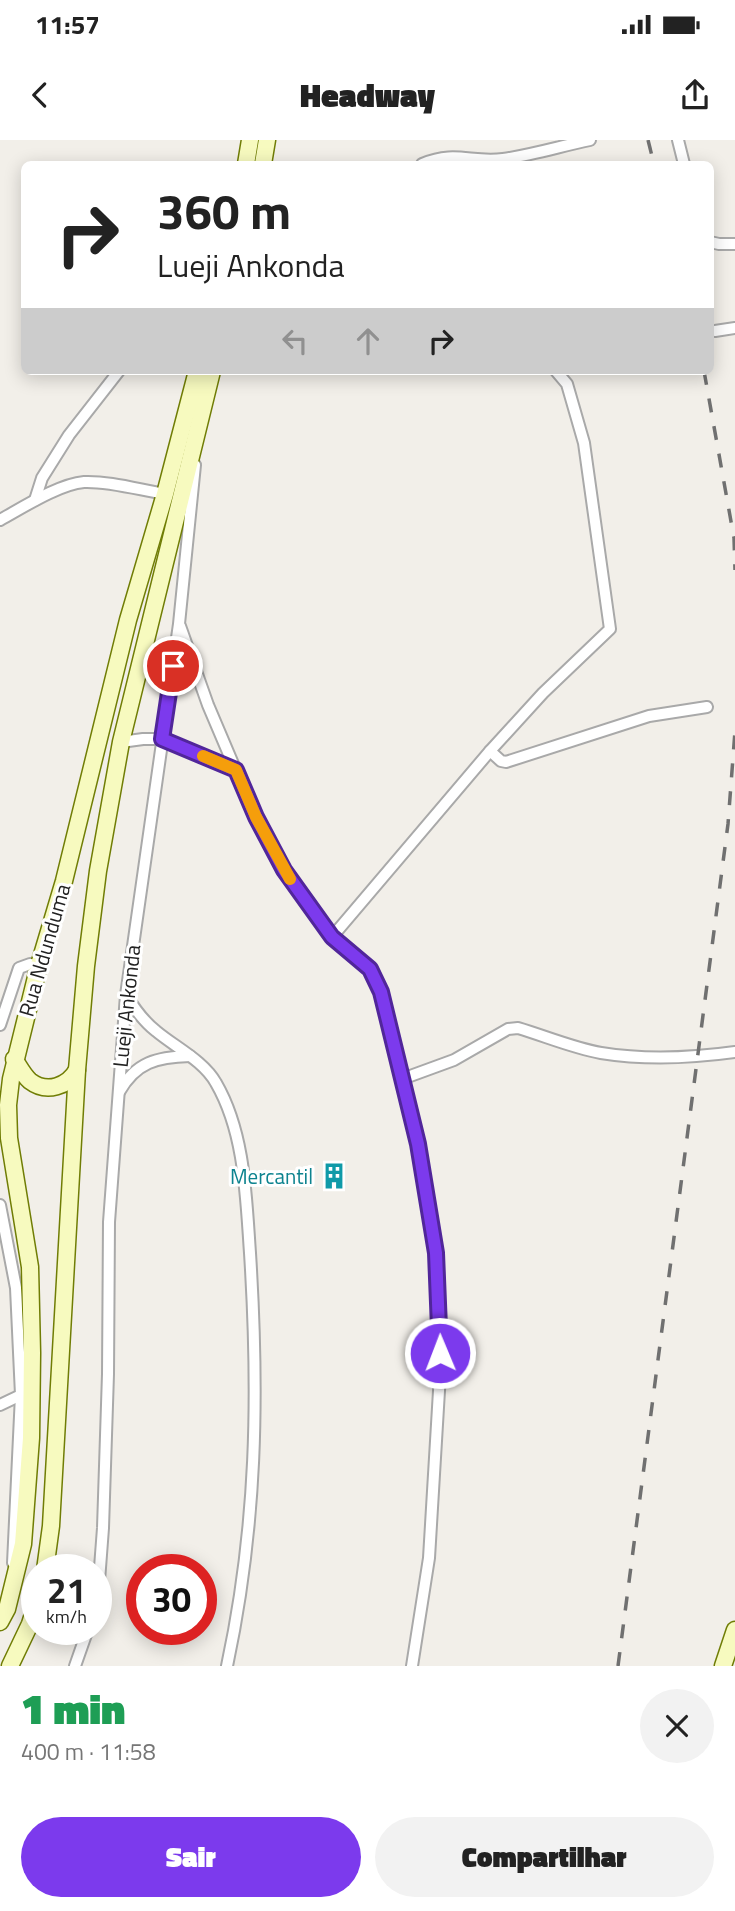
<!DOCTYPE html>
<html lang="pt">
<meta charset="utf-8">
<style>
body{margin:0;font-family:"Titillium Web",sans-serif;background:#f2f2f2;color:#222;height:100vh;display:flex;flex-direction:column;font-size:26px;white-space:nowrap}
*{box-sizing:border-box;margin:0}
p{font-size:23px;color:#767676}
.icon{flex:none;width:38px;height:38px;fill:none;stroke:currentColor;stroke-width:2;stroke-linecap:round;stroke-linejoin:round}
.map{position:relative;height:1526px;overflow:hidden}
.details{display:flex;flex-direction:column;background:#fff;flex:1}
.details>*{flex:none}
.banner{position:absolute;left:21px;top:21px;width:693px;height:214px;border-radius:10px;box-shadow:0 4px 18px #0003;background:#fff;color:#222;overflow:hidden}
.speed{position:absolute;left:21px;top:1414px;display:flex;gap:14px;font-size:35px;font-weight:700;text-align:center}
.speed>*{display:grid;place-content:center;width:91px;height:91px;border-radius:50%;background:#fff;box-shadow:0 4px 18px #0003;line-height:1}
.speed small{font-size:18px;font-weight:400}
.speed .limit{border:10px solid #d22;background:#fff;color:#111}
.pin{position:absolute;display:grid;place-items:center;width:60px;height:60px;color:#fff;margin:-30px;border:4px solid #fff;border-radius:50%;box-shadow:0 2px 7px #0007}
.me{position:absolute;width:77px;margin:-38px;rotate:359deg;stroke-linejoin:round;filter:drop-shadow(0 0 5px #0008)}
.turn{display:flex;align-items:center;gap:24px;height:147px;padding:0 21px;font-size:32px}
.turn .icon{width:91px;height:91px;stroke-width:2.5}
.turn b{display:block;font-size:49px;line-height:60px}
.lanes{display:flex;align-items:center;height:66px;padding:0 21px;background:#0003;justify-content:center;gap:35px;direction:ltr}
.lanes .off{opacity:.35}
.round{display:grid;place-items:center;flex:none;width:74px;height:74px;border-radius:37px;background:#f2f2f2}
.summary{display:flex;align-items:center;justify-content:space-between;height:119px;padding:0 21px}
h1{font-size:42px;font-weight:800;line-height:52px;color:#1e9e55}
.button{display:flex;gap:14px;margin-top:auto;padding:14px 21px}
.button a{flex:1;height:80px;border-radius:42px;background:#7c3aed;color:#fff;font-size:28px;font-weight:800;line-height:80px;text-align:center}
.button a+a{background:#f2f2f2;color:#222}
.status{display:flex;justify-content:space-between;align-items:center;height:49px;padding:0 35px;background:#fff;direction:ltr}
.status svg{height:19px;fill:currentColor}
header{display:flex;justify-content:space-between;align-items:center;height:91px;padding:0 21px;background:#fff;font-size:32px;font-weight:800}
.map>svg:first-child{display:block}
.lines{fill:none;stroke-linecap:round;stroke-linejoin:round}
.minor-casing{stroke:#a9a9a9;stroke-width:14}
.secondary-casing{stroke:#707d05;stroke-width:19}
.minor{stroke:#fff;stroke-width:10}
.secondary{stroke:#f7fabf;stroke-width:16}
.rail{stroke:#707070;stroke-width:3.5;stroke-dasharray:14 14;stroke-linecap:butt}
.route-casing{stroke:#51269a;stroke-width:18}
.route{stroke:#7c3aed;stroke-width:12}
.slow{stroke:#f59e0b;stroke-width:12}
.labels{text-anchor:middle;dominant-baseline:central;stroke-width:6;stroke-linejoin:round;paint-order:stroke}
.street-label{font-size:21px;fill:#222;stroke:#fff}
.culture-label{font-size:21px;fill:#0d838f;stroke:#fff;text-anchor:end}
</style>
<div class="status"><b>11:57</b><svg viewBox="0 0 49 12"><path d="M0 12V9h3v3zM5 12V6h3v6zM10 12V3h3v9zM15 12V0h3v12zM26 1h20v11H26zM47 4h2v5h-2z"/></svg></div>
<header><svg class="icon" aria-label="back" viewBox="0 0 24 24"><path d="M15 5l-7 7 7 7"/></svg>Headway<svg class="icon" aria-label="share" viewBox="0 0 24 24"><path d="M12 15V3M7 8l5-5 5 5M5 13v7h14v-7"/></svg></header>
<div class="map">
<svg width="735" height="1526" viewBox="0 0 735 1526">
<rect width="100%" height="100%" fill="#f2efe9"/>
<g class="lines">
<g class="minor-casing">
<g id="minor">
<polyline points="678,0 684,24"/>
<path d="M422,24c34,-14 48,-1 81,-5 29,-4 58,-13 87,-19"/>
<polyline points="710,102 719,104 735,104"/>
<polyline points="715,191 735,188"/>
<polyline points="35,360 42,338 69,295 119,231"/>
<path d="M0,380c22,-12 59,-36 84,-38 26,-1 56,8 81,12"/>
<polyline points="180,486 208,565 256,678 284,730 332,797 370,829 381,852 418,1004 436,1113 439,1170 440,1234 429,1418 412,1526"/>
<polyline points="121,602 143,599 162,599 236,630"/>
<polyline points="490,611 501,621 506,622 649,576 707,567"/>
<polyline points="332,797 490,611 543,553 610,489 584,303 567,244 556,231"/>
<path d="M126,855c8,13 17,26 30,36 19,16 48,30 60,52 29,50 30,114 34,170 9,143 7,273 -23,413"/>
<polyline points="0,885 19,828 30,824 39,825"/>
<path d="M402,939l52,-19 54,-31 10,-1c27,8 55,20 83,25 43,7 91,5 134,-1"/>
<path d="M119,952c17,-30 38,-35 71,-36"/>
<polyline points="0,1065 16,1148 21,1255 13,1423"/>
<polyline points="0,1265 21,1255"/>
<polyline points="96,1455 99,1441 103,1388 108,1234 109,1082 126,855 179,484 195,325"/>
<polyline points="75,1526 88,1489"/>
</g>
</g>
<g class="secondary-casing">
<g id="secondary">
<polyline points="246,24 250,0"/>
<polyline points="263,24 267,0"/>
<path d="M14,919c5,7 9,16 16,22 17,13 38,5 47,-11"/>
<polyline points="45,1430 51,1386 77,930 86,826 98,731 121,602 212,231"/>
<polyline points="0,1482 7,1469 23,1404 31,1298 32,1213 30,1127 9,998 8,965 11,939 39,825 64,741 128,480 165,354 197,231"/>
<polyline points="10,1526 30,1484 37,1462"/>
<polyline points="723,1526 735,1490"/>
</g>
</g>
<use href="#minor" class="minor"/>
<use href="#secondary" class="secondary"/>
<g class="rail">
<polyline points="648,0 654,24"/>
<polyline points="704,231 734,398 735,430"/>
<polyline points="618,1526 728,684 735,591"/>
</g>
</g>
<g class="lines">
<g class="route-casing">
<polyline id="route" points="173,526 162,599 236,630 256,677 284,730 332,797 370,829 381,852 418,1004 436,1113 440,1213"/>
</g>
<use href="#route" class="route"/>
<polyline class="slow" points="203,616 236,630 256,677 290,739"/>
</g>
<defs>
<g id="building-bare" transform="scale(2.1)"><path d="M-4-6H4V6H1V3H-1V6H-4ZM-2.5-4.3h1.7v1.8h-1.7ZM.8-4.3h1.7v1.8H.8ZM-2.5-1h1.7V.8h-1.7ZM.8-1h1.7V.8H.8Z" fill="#0f9aa8" stroke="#fff" stroke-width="2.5" paint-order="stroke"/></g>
</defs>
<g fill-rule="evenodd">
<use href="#building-bare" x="334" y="1036"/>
</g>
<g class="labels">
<g class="street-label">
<text transform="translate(44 810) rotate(-74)">Rua Ndunduma</text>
<text transform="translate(126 866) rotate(-84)">Lueji Ankonda</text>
</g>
<g class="culture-label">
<text x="313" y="1036">Mercantil</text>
</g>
</g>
</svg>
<div class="speed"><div>21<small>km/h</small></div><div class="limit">30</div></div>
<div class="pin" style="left:173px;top:526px;background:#d93025"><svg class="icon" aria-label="arrive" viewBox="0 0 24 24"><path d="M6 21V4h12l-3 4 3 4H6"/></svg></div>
<svg class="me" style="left:440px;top:1213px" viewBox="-20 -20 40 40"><circle r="17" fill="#7c3aed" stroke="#fff" stroke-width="3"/><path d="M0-11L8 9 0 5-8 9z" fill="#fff"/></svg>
<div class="banner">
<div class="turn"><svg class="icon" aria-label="right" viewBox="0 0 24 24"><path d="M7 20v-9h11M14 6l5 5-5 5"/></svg><div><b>360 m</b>Lueji Ankonda</div></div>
<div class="lanes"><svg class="icon off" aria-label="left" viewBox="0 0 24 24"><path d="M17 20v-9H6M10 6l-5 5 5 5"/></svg><svg class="icon off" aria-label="ahead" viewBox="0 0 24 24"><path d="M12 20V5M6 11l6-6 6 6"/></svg><svg class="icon" aria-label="right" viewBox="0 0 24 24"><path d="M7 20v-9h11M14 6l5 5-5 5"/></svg></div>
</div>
</div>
<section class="details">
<div class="summary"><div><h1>1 min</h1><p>400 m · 11:58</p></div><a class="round"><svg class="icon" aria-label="close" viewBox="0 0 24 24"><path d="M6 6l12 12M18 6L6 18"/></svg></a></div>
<div class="button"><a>Sair</a><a>Compartilhar</a></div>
</section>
